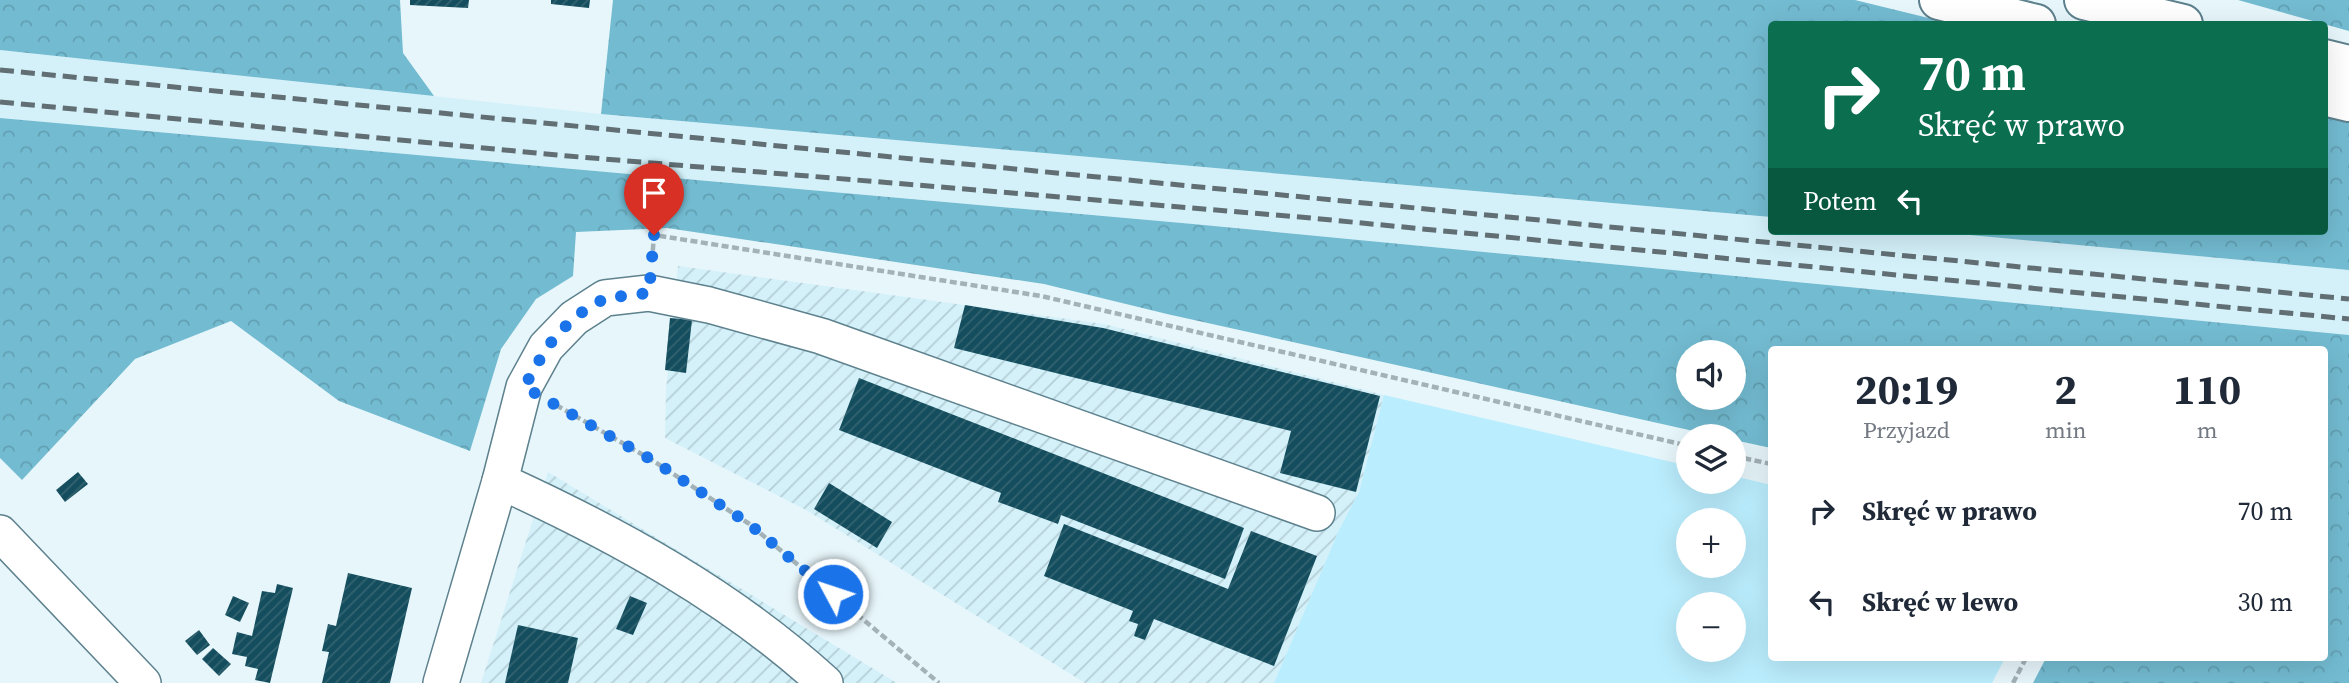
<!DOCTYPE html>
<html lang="pl">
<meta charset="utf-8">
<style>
body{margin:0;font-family:"Source Serif 4",serif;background:#f6f6f7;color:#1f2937;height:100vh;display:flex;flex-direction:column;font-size:26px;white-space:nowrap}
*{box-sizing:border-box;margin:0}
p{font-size:23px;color:#747a83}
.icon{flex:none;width:38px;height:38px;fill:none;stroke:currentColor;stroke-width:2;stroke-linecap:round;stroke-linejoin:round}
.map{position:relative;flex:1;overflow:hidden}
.panel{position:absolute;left:1768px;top:346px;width:560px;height:315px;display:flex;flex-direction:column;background:#fff;border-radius:7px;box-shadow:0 7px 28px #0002}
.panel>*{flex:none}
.top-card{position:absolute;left:1768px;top:21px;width:560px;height:214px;border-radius:7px;box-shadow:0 7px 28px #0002;background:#0b6e4f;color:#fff;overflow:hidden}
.buttons{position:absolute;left:1676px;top:340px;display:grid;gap:14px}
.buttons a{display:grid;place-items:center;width:70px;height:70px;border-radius:50%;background:#fff;box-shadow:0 7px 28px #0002;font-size:35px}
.pin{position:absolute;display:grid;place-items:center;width:60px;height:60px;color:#fff;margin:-72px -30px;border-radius:50% 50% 50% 0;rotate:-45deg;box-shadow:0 0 7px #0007}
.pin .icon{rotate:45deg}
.me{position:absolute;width:77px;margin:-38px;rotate:310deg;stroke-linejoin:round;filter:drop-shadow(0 0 5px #0008)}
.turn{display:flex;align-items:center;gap:24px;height:147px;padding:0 35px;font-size:32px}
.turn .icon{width:91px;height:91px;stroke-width:2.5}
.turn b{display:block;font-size:49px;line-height:60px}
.then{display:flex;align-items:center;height:66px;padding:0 35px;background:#0003;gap:14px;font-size:26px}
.eta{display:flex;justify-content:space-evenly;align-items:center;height:119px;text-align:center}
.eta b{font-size:42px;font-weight:700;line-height:49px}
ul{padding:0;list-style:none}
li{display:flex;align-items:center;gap:21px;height:91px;padding:0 35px}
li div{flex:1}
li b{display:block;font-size:26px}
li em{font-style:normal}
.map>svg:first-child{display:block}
.built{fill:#d4f1fa}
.industrial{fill:url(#industrial-furrows)}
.green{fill:#baedfd;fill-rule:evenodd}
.forest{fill:url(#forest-crowns);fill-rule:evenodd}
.building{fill:url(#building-hatch)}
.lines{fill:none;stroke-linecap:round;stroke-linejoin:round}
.minor-casing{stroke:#5d818d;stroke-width:38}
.major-casing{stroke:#5d818d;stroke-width:42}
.path{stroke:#a3b2b7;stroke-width:4.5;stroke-dasharray:7 3.5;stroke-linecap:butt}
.minor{stroke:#fff;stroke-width:35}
.major{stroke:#fff;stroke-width:38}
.rail{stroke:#616f74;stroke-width:5;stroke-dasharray:14 7;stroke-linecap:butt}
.route{stroke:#1a73e8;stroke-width:12;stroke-dasharray:0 21.6}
</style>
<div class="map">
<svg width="2349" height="683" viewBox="0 0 2349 683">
<defs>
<pattern id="industrial-furrows" width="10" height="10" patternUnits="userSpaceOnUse" patternTransform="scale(1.75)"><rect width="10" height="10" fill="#d4f1fa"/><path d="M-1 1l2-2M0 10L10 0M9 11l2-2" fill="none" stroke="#b4ced6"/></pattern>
<pattern id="forest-crowns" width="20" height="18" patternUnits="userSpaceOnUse" patternTransform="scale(1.75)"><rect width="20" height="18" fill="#73bbd1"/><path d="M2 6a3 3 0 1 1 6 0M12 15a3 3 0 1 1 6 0" fill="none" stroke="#62a0b3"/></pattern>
<pattern id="building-hatch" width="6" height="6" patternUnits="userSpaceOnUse" patternTransform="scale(1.75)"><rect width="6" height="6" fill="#144e5e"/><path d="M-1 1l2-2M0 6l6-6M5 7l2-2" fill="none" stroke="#346370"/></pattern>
</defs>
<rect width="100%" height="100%" fill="#e7f6fb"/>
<polygon class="built" points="0,50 601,114 1771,217 1771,231 1927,231 2349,270 2349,335 1193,224 0,118"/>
<g class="industrial">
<polygon points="678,266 1104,324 1384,395 1359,492 1339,530 1274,683 1085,683 806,510 665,438 666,390"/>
<polygon points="548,472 897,683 481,683"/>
</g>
<path class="green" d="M1384,395l305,71v15h45v-5l37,9v173h234l-13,25h-718l65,-153 20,-38zM1689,520h45v45h-45zM1689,604h45v45h-45z"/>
<g class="forest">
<polygon points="0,0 400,0 403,53 434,96 0,50"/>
<polygon points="613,0 1855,0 1953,24 1771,24 1771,217 601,114"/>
<polygon points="2238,0 2349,0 2349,31"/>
<polygon points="2324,117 2349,123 2349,270 1927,231 2324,231"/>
<path d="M0,118l1193,106 1156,111v348h-316l13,-25h278v-308h-553v98l-37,-8v-4h-18l-549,-122 -123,-30 -377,-56 -91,4 -3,44 -37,23 -35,50 -31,102 -131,-50 -108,-80 -96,38 -113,121 -22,-22zM1689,352h45v45h-45z"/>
</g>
<g class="building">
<polygon points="410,0 469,0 468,8 410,5"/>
<polygon points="551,0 590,0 589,8 551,4"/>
<polygon points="965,305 1103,328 1380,396 1356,492 1280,473 1291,431 954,348"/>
<polygon points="670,318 692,320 686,373 665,370"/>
<polygon points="859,378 1244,528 1225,579 1061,515 1058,524 1001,503 998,502 1001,493 839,430"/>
<polygon points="78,472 88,484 65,502 56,490"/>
<polygon points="829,483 892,522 877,548 814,509"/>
<polygon points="1064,524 1228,589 1251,531 1317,556 1274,666 1154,619 1145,640 1134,636 1138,624 1129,621 1133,611 1044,576"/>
<polygon points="348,573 412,588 390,683 322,683 329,652 322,651 328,624 336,626"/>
<polygon points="277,584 293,588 270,683 255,680 258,669 245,666 247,657 232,654 237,632 252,636 262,591 275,593"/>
<polygon points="233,596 249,603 240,622 225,615"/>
<polygon points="630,596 647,603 633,635 616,629"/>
<polygon points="518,625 578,638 568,683 505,683"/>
<polygon points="199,630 210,645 197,655 185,641"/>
<polygon points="213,648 231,664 219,676 202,659"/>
</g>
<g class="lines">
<g class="minor-casing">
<g id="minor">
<path d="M500,481c116,53 230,115 325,202"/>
<polyline points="0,533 143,683"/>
<polyline points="441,683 500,481 524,387 546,347 574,318 605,298 649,293 709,305 821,336 1317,513"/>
</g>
</g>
<g class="major-casing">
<g id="major">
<polyline points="1939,0 2036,24"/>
<polyline points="2084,0 2183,24"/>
<polyline points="2324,59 2349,65"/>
<polyline points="2324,96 2349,102"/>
</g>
</g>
<g class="path">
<polyline points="652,261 654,235 1041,296 1689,446"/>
<polyline points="556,405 652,460 748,523 939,683"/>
<polyline points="1734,456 1771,464"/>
<polyline points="2013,683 2026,658"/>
</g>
<use href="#minor" class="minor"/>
<use href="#major" class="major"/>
<g class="rail">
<polyline points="0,70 2349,299"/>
<polyline points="0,102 568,156 1300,217 2349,319"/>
</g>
</g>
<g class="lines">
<polyline class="route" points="654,235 649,293 605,298 573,318 547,347 524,387 652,460 748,523 833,594"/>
</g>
</svg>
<div class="buttons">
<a><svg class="icon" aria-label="sound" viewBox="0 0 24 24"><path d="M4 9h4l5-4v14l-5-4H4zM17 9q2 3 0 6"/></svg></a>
<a><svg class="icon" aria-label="layers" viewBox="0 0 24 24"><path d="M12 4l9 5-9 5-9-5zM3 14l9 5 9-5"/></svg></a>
<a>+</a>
<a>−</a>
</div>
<div class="pin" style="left:654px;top:235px;background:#d93025"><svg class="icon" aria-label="arrive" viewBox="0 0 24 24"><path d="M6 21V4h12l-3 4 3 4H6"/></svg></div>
<svg class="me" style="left:833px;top:594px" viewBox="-20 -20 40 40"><circle r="17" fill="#1a73e8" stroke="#fff" stroke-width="3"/><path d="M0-11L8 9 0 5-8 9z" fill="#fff"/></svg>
<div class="top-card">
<div class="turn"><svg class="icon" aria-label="right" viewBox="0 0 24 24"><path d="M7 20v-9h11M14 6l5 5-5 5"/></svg><div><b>70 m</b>Skręć w prawo</div></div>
<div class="then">Potem<svg class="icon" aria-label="left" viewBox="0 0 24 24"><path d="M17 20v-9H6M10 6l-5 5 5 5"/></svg></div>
</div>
<section class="panel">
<div class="eta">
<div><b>20:19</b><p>Przyjazd</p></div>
<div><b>2</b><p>min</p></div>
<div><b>110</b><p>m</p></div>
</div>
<ul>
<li><svg class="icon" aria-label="right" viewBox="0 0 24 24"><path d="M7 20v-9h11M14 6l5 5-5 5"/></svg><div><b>Skręć w prawo</b></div><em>70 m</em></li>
<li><svg class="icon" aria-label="left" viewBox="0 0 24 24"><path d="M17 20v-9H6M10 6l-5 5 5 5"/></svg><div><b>Skręć w lewo</b></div><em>30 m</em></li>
</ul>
</section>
</div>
